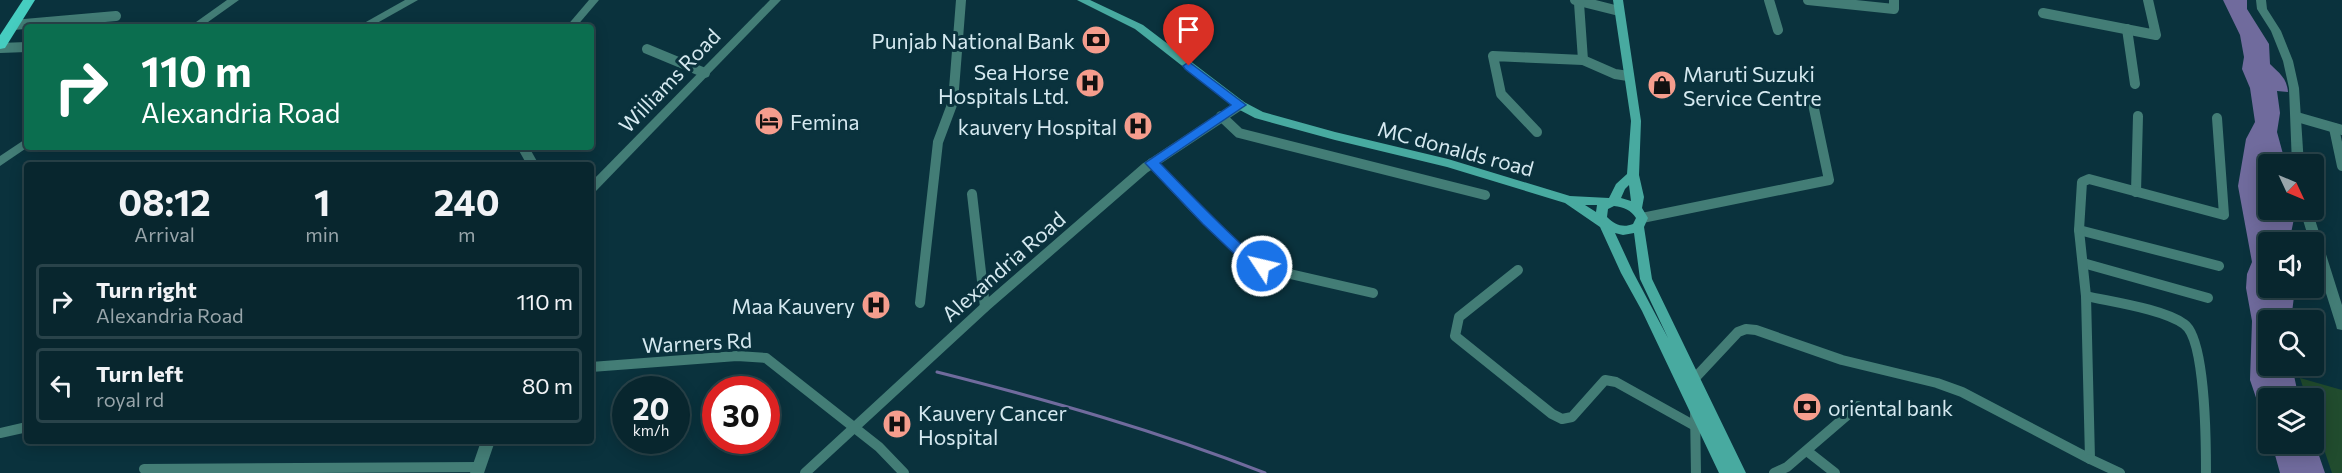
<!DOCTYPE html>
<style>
body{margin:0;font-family:Commissioner,sans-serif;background:#112e36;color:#f1f3f6;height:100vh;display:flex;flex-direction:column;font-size:22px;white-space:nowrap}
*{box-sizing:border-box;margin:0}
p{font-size:20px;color:#98a5aa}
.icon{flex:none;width:33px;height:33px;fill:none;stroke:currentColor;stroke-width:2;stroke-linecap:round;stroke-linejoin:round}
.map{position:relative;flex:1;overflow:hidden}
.side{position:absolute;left:24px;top:162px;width:570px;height:282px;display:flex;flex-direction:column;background:#08262e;border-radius:6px;box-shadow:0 3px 15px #0003,0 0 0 2px #29434a}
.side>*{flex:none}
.hud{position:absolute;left:24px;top:24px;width:570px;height:126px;border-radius:6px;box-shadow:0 3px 15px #0003,0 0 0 2px #29434a;background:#0b6e4f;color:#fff;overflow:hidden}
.needle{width:39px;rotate:134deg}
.controls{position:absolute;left:2258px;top:154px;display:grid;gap:12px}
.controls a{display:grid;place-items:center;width:66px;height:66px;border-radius:6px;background:#08262e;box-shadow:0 3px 15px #0003,0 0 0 2px #29434a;font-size:30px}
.speed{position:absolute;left:612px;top:376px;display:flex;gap:12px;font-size:30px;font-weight:700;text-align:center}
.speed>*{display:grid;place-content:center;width:78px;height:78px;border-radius:50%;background:#08262e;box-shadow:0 3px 15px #0003,0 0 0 2px #29434a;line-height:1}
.speed small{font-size:15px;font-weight:400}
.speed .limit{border:9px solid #d22;background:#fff;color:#111}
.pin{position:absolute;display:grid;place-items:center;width:51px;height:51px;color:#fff;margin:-62px -26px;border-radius:50% 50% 50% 0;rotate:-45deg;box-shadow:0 0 6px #0007}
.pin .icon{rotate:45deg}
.me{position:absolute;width:66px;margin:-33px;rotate:305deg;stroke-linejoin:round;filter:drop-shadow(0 0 4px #0008)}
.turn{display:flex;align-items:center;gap:21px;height:126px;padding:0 18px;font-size:27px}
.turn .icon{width:78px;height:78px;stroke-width:2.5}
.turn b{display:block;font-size:42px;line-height:51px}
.eta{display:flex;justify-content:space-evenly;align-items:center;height:102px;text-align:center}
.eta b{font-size:36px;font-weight:700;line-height:42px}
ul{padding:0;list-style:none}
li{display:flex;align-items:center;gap:18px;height:75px;margin:0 12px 9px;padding:0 6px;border:3px solid #29434a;border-radius:6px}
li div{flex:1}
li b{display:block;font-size:22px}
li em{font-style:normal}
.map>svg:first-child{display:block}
.green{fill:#214c2e}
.water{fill:#706b9d}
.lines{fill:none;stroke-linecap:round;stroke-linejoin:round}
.stream{stroke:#706b9d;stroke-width:3}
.minor{stroke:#437d76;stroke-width:10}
.tertiary{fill:#437d76;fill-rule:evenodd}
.secondary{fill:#48aaa0;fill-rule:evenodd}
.primary{fill:#46cdc0;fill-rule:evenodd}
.route{fill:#1a73e8;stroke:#114b97;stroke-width:1.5}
.labels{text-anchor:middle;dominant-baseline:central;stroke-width:6;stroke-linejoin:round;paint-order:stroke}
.poi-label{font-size:21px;fill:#d5e9f0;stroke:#0a323d;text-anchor:end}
.street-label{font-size:21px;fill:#d5e9f0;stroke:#0a323d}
</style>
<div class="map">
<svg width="2342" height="473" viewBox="0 0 2342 473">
<rect width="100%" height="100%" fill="#0a323d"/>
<polygon class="green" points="2300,378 2342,390 2342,473 2332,473 2313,417 2313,399 2307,399"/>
<g class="water">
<path d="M2223,0h24v9l22,35 1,20c9,9 17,14 18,28l-11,-1 3,22 -3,19 9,33h-18v45h26c2,12 -6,21 -1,33h-25v45h27l-4,33h-23v45h24l7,33h-31v24l-4,-2 -14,-41 2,-59 -6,-33 1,-14 5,-12 -14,-76 8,-47 9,-17 -5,-34 -8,-19 2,-12 -4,-22z"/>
<polygon points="2313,438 2325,473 2280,473 2272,444 2313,444"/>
</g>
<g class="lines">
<path class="stream" d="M937,372c111,28 221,59 328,101"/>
<g class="minor">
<polyline points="1575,0 1619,11"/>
<polyline points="1769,0 1778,30"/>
<polyline points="1808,0 1894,9 1894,0"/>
<polyline points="2043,13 2156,35 2148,0"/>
<polyline points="13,25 116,16"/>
<polyline points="2127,29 2135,84"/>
<polyline points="0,48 27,47"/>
<polyline points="647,49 705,73"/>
<polyline points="1583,60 1615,74 1628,76"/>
<polyline points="1221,116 1239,133 1485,195"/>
<polyline points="2297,117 2342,130"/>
<polyline points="2334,128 2342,166"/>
<polyline points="1537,132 1501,94 1493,56 1583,60 1579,3"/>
<polyline points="1152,163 1194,208 1250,260 1277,271 1373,293"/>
<polyline points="2136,192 2138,116"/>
<polyline points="972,194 985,307"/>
<polyline points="1642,218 1829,180 1813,104"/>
<polyline points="2079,230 2219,266"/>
<polyline points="2083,263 2208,298"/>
<polyline points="1518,270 1459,317 1455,336 1552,414 1562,419 1572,417 1605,380 1616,382 1695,426"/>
<path d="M2086,296c26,6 77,13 98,28 22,14 22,122 22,149"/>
<polyline points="920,303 938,142 953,102 961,0"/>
<polyline points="591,367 737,356 766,358 879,447 904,473"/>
<polyline points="1695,386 1695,378 1738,332 1746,329 1756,330 1842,360 1937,383 1962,392 2090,459 2086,296 2079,230 2082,182 2089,179 2224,215 2217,118"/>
<polyline points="1695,410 1696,473"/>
<polyline points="0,433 27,427"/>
<polyline points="1807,451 1835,473"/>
<polyline points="2090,459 2120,473"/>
<polyline points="144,469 479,467"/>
<polyline points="805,473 985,307 1145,168 1240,105"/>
<polyline points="1774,473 1787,467 1858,406"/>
</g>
<g class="tertiary">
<polygon points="227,0 239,0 201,27 189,27"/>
<polygon points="405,0 418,0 370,27 357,27"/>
<polygon points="589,0 599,0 576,27 566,27"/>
<polygon points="770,0 781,0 595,192 591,193 591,182"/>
<polygon points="2256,0 2266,0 2267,9 2281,31 2293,61 2299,88 2304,165 2292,165 2289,88 2283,61 2271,31 2257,9"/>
<polygon points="27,138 28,147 0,166 0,156"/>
<polygon points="517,147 529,147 539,165 527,165"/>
<polygon points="2300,210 2312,210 2342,305 2342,330 2337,329 2336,325 2313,252 2313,243 2310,243"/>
<polygon points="481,441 495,441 484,473 470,473"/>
</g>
<path class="secondary" d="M1077,0h13l53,25 101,77 19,10 72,20 113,27 122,37 39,2 7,-14 11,-10 4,-53 -18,-121h10l18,121 -2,54 5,22 -2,11 6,10 -4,9 8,52 94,194h-27l-77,-162 -21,-38 -21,-46 -35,-24 -118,-36 -112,-27 -80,-22 -19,-10 -101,-79zM1629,185l2,16 -10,-3 4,-9zM1585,205h12l-1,7zM1614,206c10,1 17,4 22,12l-3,6c-10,4 -18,1 -26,-7l1,-8zM1615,233l8,2 11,-2 6,46 28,59 -35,-66z"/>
<polygon class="primary" points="23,0 35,0 5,48 0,49 0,35"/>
</g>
<path class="route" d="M1189,62l57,43 -86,58c26,27 52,54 80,80 6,6 26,19 29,23l-2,4 -5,1 -17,-7 -42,-40 -58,-61 86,-58 -46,-36 -2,-3z"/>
<defs>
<g id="bank-disc" transform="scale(1.5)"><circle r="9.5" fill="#f59d8d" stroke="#0a323d"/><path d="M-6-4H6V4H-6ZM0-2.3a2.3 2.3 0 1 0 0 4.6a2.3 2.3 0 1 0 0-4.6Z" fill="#111"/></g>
<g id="hospital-disc" transform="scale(1.5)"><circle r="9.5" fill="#f59d8d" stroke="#0a323d"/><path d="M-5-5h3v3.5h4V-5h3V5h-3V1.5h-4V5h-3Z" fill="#111"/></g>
<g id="shop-disc" transform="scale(1.5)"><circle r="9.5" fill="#f59d8d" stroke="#0a323d"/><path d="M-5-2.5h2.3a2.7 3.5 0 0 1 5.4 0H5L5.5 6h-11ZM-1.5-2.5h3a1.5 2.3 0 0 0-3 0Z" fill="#111"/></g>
<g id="hotel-disc" transform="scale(1.5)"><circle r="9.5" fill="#f59d8d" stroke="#0a323d"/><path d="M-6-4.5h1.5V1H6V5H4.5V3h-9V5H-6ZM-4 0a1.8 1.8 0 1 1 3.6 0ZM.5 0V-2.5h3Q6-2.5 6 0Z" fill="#111"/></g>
</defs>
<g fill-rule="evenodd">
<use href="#bank-disc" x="1096" y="40"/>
<use href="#hospital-disc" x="1090" y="83"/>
<use href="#shop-disc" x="1662" y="85"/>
<use href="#hotel-disc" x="769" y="121"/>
<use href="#hospital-disc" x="1138" y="126"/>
<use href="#hospital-disc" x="876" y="305"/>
<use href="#bank-disc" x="1807" y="407"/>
<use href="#hospital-disc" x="897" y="424"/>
</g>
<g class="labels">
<g class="poi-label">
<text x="1075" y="40">Punjab National Bank</text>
<text x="1069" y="71">Sea Horse<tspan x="1069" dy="24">Hospitals Ltd.</tspan></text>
<text x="1683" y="73" text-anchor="start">Maruti Suzuki<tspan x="1683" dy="24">Service Centre</tspan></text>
<text x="790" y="121" text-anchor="start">Femina</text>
<text x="1117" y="126">kauvery Hospital</text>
<text x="855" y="305">Maa Kauvery</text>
<text x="1828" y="407" text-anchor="start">oriental bank</text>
<text x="918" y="412" text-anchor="start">Kauvery Cancer<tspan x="918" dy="24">Hospital</tspan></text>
</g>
<g class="street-label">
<text transform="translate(669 80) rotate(-46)">Williams Road</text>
<text transform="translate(1456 148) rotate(15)">MC donalds road</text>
<text transform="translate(1003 266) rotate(-41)">Alexandria Road</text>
<text transform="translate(697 342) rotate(-3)">Warners Rd</text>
</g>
</g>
</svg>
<div class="controls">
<a><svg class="needle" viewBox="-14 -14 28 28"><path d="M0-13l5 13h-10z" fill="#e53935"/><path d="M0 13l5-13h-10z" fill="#98a5aa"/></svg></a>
<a><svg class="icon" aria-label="sound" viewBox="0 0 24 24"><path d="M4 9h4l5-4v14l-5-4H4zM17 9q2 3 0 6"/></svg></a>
<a><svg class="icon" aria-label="search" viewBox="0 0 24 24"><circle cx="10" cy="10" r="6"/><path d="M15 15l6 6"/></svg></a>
<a><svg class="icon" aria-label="layers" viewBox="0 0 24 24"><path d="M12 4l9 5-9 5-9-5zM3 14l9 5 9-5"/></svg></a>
</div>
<div class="speed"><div>20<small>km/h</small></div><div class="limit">30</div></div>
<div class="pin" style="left:1189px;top:66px;background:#d93025"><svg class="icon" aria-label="arrive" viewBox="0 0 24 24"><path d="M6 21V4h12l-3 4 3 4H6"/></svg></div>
<svg class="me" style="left:1262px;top:266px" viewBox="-20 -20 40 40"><circle r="17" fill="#1a73e8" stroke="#fff" stroke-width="3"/><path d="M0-11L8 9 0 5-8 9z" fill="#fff"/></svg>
<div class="hud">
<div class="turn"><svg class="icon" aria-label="right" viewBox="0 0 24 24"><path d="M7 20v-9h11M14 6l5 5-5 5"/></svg><div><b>110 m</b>Alexandria Road</div></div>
</div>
<section class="side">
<div class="eta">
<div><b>08:12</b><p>Arrival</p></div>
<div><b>1</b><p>min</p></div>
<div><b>240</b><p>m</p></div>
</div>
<ul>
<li><svg class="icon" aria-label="right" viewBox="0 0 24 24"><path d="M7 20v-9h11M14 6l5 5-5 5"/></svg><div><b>Turn right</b><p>Alexandria Road</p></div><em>110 m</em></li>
<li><svg class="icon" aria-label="left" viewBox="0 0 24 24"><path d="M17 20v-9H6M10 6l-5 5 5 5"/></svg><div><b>Turn left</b><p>royal rd</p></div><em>80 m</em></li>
</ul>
</section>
</div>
